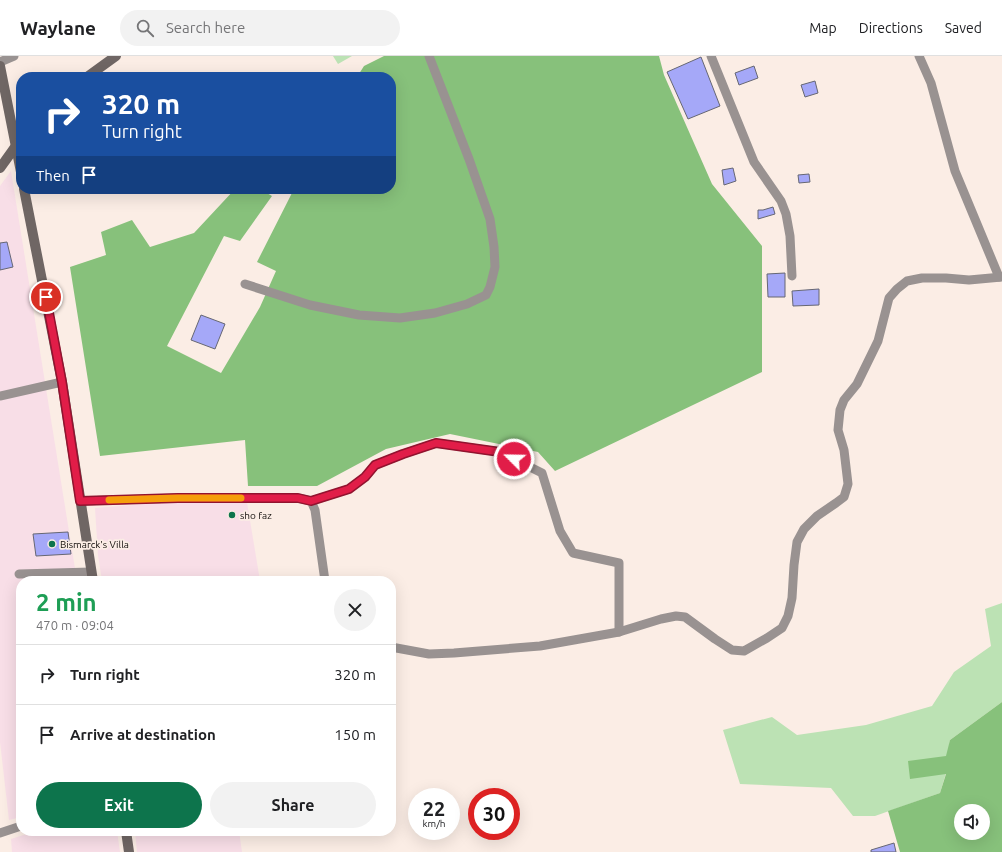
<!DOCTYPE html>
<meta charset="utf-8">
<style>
body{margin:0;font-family:Ubuntu,sans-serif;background:#f2f2f2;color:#202124;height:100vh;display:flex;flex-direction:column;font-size:15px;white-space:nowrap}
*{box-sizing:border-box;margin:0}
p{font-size:13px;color:#757577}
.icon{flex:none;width:22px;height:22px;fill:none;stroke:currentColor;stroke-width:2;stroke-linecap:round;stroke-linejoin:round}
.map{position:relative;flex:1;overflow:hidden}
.drawer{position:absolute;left:16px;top:520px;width:380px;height:260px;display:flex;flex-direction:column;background:#fff;border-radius:16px;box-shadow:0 4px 16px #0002}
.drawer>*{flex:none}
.guide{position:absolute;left:16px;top:16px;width:380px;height:122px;border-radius:16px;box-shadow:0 4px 16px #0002;background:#1a4fa0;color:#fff;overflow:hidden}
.fabs{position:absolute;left:954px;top:748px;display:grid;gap:8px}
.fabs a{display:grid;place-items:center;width:36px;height:36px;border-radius:50%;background:#fff;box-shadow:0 4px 16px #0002;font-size:20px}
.speed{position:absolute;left:408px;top:732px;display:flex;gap:8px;font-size:20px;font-weight:700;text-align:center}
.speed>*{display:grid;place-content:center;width:52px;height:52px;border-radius:50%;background:#fff;box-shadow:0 4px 16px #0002;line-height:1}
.speed small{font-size:10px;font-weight:400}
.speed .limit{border:6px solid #d22;background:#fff;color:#111}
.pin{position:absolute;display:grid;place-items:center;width:34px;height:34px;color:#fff;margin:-17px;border:2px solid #fff;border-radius:50%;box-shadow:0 1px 4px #0007}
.me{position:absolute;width:44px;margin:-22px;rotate:293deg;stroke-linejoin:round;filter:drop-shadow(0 0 3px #0008)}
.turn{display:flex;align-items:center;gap:14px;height:84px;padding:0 20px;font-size:18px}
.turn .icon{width:52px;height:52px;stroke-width:2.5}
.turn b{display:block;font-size:28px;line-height:34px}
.then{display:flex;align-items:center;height:38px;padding:0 20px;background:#0003;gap:8px;font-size:15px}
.round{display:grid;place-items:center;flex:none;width:42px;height:42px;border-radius:21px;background:#f2f2f2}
.summary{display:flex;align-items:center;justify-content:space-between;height:68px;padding:0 20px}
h1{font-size:24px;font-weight:600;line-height:30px;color:#1e9e55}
.action{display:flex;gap:8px;margin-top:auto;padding:8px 20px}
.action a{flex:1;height:46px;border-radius:24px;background:#0d744c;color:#fff;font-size:16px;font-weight:600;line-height:46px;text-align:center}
.action a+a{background:#f2f2f2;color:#202124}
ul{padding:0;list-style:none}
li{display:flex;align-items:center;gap:12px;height:60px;padding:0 20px;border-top:1px solid #e0e0e0}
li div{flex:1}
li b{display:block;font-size:15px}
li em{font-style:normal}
header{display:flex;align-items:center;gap:24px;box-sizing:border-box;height:56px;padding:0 20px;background:#fff;border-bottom:1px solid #e0e0e0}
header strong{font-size:19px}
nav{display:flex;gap:22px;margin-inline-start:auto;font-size:14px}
.search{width:280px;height:36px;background:#f2f2f2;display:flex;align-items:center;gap:10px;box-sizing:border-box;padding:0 14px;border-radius:22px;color:#757577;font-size:15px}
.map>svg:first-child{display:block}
.commercial{fill:#f8dee7}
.green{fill:#bce2b4}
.forest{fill:#87c17b;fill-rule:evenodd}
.building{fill:#a5a8f8;stroke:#666773}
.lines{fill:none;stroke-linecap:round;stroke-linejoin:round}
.street{stroke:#999291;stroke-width:9}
.secondary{stroke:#6f6664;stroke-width:10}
.route-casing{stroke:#92132f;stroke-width:10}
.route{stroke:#e11d48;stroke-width:7}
.slow{stroke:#f59e0b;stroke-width:7}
.poi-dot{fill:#0d744c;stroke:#fbede5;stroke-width:1.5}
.labels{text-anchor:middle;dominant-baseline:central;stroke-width:3.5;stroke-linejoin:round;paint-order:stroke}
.poi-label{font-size:10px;fill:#100c09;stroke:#fbede5;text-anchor:start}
</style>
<header>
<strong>Waylane</strong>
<div class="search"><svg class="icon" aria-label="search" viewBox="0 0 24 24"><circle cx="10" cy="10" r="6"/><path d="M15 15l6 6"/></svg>Search here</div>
<nav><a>Map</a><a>Directions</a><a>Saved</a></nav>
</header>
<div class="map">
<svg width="1002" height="796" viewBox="0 0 1002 796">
<rect width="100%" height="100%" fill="#fbede5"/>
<g class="commercial">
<polygon points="11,115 77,525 21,525 21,761 9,764 0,686 0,130"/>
<polygon points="246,440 260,525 102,525 98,499 95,452"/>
<polygon points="36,775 117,775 120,796 12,796 11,783"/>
<polygon points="135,775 239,775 242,796 137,796"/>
</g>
<g class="green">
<polygon points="333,0 352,0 338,8"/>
<polygon points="1002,547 1002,646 950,684 946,717 940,737 875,760 853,760 831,732 740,728 723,674 772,661 797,679 866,669 932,650 954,616 991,590 985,553"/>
</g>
<g class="forest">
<polygon points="384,0 659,0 664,19 712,128 762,190 762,316 555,415 538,396 450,378 386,393 317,430 248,430 245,384 100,400 70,211 106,199 101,176 132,164 150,191 194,177 235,133 260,133 272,140 240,185 224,180 167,290 221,317 260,251 276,215 257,206 294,133 391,133 391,21 357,21 364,10"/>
<path d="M1002,646v150h-102l-12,-41 52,-18 6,-19 -36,5 -2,-18 38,-5 4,-16zM961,755h22v22h-22z"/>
</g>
<g class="building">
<polygon points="701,1 720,50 688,63 667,16"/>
<polygon points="754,10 758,22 739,29 735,17"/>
<polygon points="815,25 818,37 805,41 801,29"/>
<polygon points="733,112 736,125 724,129 722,114"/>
<polygon points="809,118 810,126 799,127 798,119"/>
<polygon points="773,151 775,158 758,163 758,154 763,154"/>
<polygon points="7,186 13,211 0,214 0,187"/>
<polygon points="785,217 785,241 768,241 767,218"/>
<polygon points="819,233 819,249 793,250 792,235"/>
<polygon points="201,259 225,268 215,293 191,284"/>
<polygon points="68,476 71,498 36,500 33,478"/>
<polygon points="894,787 896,796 871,796 871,794"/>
</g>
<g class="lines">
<g class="street">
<polyline points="711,0 754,106 781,145 786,158 790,180 792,220"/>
<polyline points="919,0 931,27 955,115 999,221"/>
<polyline points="0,6 14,0"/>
<polyline points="245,228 310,249 359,259 400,262 435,257 467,248 486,239 490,231 495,211 494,191 490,163 469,103 429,0"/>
<polyline points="0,340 62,326"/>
<polyline points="80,445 178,442 298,442 311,445 315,454 325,525"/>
<polyline points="311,445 349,433 365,421 375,409 403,398 436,387 500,396 542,417 560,475 573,497 619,507 619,576"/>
<polyline points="19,518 91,516"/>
<polyline points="391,591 429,598 454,597 540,590 619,576 661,563 676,560 685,561 715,583 732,594 744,595 767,582 782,572 788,560 792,542 794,509 797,486 804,473 817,460 836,447 844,441 848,428 844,394 838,374 840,354 844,344 857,328 878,285 889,242 897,233 907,225 922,222 946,222 969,224 1002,221"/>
<polyline points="0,777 21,770"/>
</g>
<g class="secondary">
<polyline points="0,10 21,116"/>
<polyline points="87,21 116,0"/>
<polyline points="0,112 18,87"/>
<polyline points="24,133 62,326 93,525"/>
<polyline points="126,775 129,796"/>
</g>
</g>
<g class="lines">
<g class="route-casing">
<polyline id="route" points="46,241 62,326 80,445 178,442 298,442 311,445 349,433 365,421 375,409 403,398 436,387 500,396 514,403"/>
</g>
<use href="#route" class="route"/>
<polyline class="slow" points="109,444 178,442 241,442"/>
</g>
<g class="poi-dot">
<circle cx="232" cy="459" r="4"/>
<circle cx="52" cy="488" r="4"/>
</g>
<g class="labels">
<g class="poi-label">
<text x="240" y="459">sho faz</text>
<text x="60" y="488">Bismarck's Villa</text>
</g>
</g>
</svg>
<div class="fabs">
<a><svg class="icon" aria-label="sound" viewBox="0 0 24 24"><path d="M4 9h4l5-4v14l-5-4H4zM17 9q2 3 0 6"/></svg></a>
</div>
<div class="speed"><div>22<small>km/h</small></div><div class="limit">30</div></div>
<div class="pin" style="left:46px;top:241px;background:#d93025"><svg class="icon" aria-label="arrive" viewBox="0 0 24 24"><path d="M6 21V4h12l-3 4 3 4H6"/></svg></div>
<svg class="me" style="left:514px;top:403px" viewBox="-20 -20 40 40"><circle r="17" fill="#e11d48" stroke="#fff" stroke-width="3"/><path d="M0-11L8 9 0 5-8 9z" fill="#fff"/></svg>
<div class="guide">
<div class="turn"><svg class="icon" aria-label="right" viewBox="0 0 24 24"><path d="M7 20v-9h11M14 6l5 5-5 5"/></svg><div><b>320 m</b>Turn right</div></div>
<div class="then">Then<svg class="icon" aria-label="arrive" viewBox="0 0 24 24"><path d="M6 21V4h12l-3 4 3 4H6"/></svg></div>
</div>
<section class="drawer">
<div class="summary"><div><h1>2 min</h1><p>470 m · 09:04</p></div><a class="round"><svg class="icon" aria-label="close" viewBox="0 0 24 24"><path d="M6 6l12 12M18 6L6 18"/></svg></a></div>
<ul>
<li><svg class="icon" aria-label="right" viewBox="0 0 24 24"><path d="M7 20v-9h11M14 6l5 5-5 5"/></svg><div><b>Turn right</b></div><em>320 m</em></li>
<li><svg class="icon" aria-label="arrive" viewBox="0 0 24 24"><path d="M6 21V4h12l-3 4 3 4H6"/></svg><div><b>Arrive at destination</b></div><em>150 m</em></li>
</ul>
<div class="action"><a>Exit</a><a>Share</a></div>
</section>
</div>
